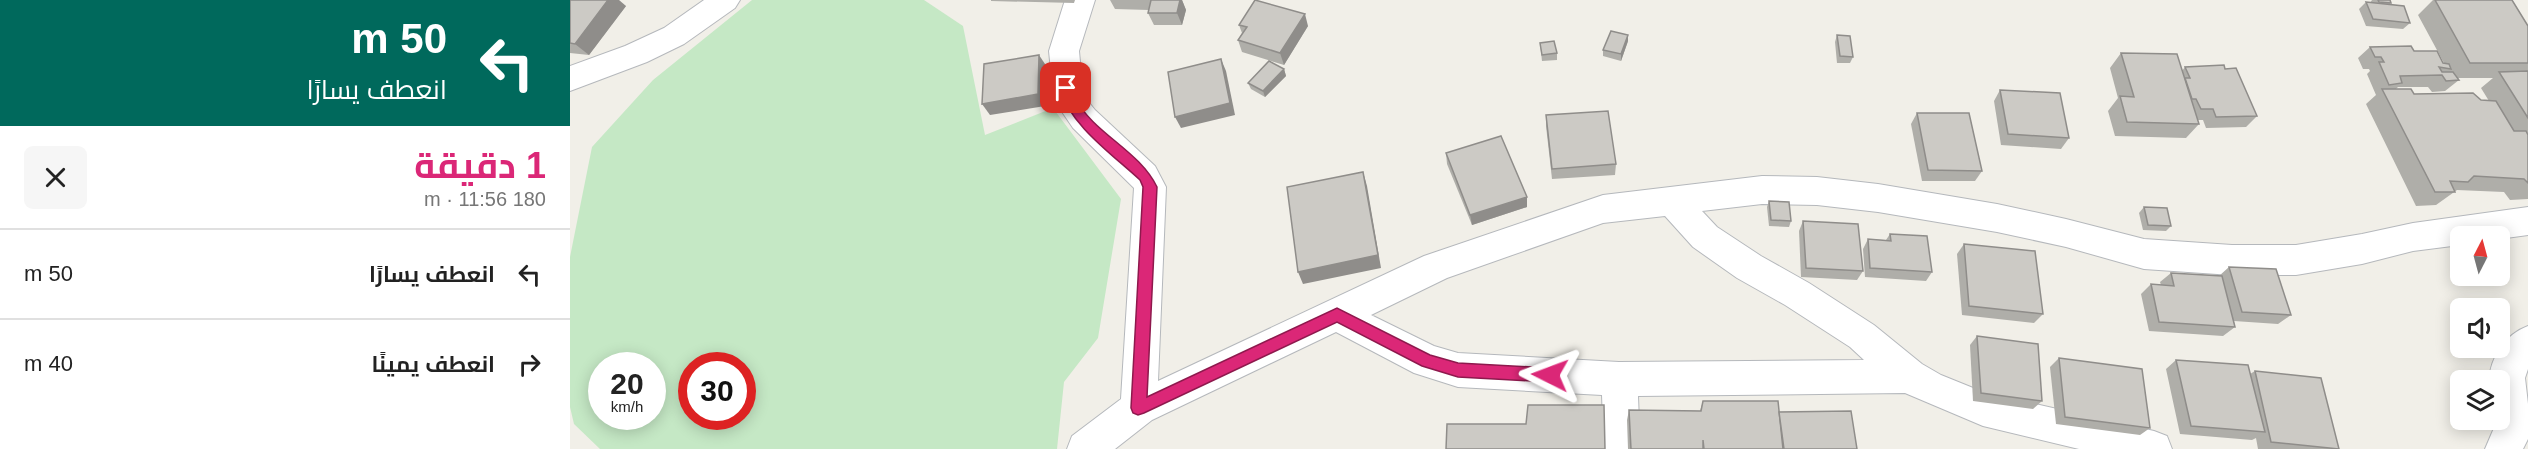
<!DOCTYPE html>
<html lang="ar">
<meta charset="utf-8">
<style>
body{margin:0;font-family:Arial,Cairo,sans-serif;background:#f6f6f6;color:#222;direction:rtl;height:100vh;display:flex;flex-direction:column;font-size:22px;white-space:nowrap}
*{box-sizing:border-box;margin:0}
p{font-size:20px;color:#767676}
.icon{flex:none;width:33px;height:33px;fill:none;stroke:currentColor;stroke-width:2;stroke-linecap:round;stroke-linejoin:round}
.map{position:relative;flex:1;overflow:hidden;direction:ltr}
.drawer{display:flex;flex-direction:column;background:#fff;width:570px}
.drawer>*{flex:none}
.guide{background:#00695c;color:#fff;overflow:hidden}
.needle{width:39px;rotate:6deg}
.fabs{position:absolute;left:1880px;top:226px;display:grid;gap:12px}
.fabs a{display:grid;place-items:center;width:60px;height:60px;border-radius:9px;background:#fff;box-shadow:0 3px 15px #0003;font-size:30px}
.speed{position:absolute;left:18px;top:352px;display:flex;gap:12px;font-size:30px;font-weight:700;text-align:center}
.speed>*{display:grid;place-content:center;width:78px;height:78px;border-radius:50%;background:#fff;box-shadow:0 3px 15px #0003;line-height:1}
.speed small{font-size:15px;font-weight:400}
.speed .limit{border:9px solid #d22;background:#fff;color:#111}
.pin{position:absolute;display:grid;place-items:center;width:51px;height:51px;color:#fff;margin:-26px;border-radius:12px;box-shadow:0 3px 9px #0006}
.me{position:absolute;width:66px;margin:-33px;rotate:273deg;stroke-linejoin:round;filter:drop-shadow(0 0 4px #0008)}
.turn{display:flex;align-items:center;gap:21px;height:126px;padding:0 24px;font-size:27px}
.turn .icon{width:78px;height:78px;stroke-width:2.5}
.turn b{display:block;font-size:42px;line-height:51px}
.round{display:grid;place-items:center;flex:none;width:63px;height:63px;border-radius:9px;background:#f6f6f6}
.head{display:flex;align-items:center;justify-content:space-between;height:102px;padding:0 24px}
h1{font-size:36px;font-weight:700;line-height:45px;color:#db2777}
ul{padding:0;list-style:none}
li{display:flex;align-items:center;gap:18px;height:90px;padding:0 24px;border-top:2px solid #e0e0e0}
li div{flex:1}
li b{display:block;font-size:22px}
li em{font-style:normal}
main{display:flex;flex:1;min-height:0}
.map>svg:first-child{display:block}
.green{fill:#c5e8c5;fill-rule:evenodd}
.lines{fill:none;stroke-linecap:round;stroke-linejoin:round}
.minor-casing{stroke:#b5b8bc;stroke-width:2}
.minor{fill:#fff;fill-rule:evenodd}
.wall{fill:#afaea9;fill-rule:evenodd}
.shaded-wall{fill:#8f8d8a}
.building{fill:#cccac5;stroke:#8f8d8a;stroke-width:1.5}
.route{fill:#db2777;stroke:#8e194d;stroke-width:1.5}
</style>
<main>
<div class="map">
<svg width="1958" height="449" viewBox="0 0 1958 449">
<rect width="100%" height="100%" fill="#f1efe8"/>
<path class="green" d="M182,0h172l39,26 22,109 68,-27 68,91 -23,139 -34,44 -7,67h-457l-26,-25 -4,-17v-150l22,-110 61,-67zM32,366h50v51h-50zM122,366h50v51h-50z"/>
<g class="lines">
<g class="minor-casing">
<g id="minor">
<polygon points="134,0 170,0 165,8 114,44 77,62 0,91 0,66 55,46 94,28"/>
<path d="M495,0h30l-16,51 4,44 12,15 60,56 11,21 -8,194 266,-125 179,-61 159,-19 55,1 61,7 119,20 69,15 78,20 88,6h64l66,-11 51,-11 115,-16v28l-29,4v-2h-39v8l-47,6 -51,13 -66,11h-64l-88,-6 -78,-22 -69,-15 -119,-20 -61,-7 -55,-1 -60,7 15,16 44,29 48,27 65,42 48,39 19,11 42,17 171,39 13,5 5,13h-93l-96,-23 -78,-33 -267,3 2,53h-36l-2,-54 -144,-8 -44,-14 -78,-41 -184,88 -37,29h-48l5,-13 49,-37 13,-211 -61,-60 -19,-28 -5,-49zM1095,216l28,31 44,31 48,27 65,42 14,13 -245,2 -161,-9 -24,-7 -63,-31 76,-37 156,-55z"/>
<path d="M1958,326v43l-3,9 3,26v35l-5,10h-38l9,-21v-8h5v-39h-10c1,-24 17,-47 39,-55z"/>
</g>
</g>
<use href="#minor" class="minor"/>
</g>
<g class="wall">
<polygon points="0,0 56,6 19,55 0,53"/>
<polygon points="421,0 505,0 504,3 421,1"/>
<polygon points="540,0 612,0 616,10 612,25 584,25 578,13 579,10 545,9"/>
<polygon points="1802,0 1820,0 1821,3 1819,5 1840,23 1833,29 1796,26 1789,9 1796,2 1800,3"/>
<path d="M1863,0h79l16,26v173l-18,1 -6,-8 -47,-2 -21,15 -20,1 -50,-102 10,-9 -9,-21 3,-3 -1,-2h-6l-5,-11 12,-11 44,4 30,12 -26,-48zM1888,78h35l-12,10 8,13 -75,-7 -18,-5 2,-2h30l4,5 13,-1 14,-11z"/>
<polygon points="669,25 738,26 714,65 672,52 668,40 672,33"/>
<polygon points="1267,35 1283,57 1280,63 1267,63 1265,42"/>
<polygon points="1058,41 1051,61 1033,56 1033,50"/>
<polygon points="970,43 987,53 987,60 972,61"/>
<polygon points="1551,53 1612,71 1615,67 1655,69 1687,116 1676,127 1636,128 1633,120 1628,120 1629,124 1616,138 1545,136 1538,111 1548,98 1540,68"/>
<polygon points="714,69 716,76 695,97 681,89 678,83"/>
<polygon points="1430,90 1499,138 1491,149 1431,145 1424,101"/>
<polygon points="1347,113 1412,171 1405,181 1352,181 1341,124"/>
<polygon points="976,115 1046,164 1045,175 982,179 976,126"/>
<polygon points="876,153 957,207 902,225 877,164"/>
<polygon points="1199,201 1221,221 1219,227 1199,226 1197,207"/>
<polygon points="1574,207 1601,226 1596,231 1573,230 1569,213"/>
<polygon points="1233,221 1293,271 1287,280 1231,277 1229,231"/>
<polygon points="1320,234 1362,272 1356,281 1295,277 1293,249 1298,239 1316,240"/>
<polygon points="1394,244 1473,314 1464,323 1392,315 1387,254"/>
<polygon points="1659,267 1721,315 1708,324 1664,321 1665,327 1653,336 1579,331 1571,294 1581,284 1591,285 1590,282 1601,273 1649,276"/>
<polygon points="1407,336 1472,401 1463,409 1403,401 1400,345"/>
<polygon points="1489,358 1580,428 1570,435 1486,424 1480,367"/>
<polygon points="1606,360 1680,374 1685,371 1769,449 1688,449 1686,438 1682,440 1610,434 1596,369"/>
<polygon points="1133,401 1209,412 1287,449 1058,449 1057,420 1059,410 1130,411"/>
</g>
<g class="shaded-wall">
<polygon points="38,0 49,0 56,6 19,55 5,44"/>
<polygon points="610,0 612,0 616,10 612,25 607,13"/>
<polygon points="735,14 738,26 714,65 710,53"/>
<polygon points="1058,35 1058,41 1051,61 1051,54"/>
<polygon points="469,55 477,67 475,106 420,115 412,104"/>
<polygon points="651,59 656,71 665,115 611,128 605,117"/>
<polygon points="714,69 716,76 695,97 693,91"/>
<polygon points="793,172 797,186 811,268 733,284 728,272"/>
<polygon points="957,197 957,207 902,225 900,215"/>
</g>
<g class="building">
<polygon points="0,0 38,0 5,44 0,43"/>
<polygon points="581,0 610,0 607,13 578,13"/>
<polygon points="685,0 735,14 710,53 668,40 677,27 669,25"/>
<polygon points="1808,0 1820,0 1821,3 1809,2"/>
<polygon points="1865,0 1942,0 1958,26 1958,63 1900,63"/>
<polygon points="1796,2 1834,6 1840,23 1803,19"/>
<polygon points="1041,31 1058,35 1051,54 1033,50"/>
<polygon points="1267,35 1280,36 1283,57 1270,56"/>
<polygon points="984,41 987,53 972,55 970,43"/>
<polygon points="1841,46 1844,51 1867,51 1873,63 1879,64 1881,69 1869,67 1872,72 1883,72 1889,80 1876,81 1872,75 1830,76 1832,83 1819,85 1809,62 1814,62 1811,57 1805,57 1800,47"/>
<polygon points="1551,53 1607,54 1629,124 1557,122 1550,96 1564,97"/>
<polygon points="469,55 468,94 412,104 414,64"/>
<polygon points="651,59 660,103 605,117 598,72"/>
<polygon points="699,61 714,69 693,91 678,83"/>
<polygon points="1654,65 1655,69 1666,68 1687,116 1646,117 1643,109 1631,109 1626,99 1622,99 1615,78 1620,78 1615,67"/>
<polygon points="1958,71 1958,118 1929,72"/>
<polygon points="1812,89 1841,89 1844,94 1903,93 1911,100 1926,101 1944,131 1956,131 1958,135 1958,183 1954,179 1904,176 1898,182 1880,181 1885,192 1865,192"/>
<polygon points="1430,90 1490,93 1499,138 1438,134"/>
<polygon points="1038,111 1046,164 982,169 976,115"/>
<polygon points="1347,113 1399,113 1412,171 1358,170"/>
<polygon points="931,136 957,197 900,215 876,153"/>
<polygon points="793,172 808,255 728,272 717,187"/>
<polygon points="1199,201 1219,202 1221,221 1201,220"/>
<polygon points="1574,207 1597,208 1601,226 1578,225"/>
<polygon points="1233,221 1288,224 1293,271 1236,268"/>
<polygon points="1320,234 1357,236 1362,272 1300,268 1298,239 1321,241"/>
<polygon points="1394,244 1465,251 1473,314 1399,306"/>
<polygon points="1659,267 1706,269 1721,315 1672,312"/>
<polygon points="1601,273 1652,276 1665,327 1589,322 1581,284 1604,286"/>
<polygon points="1407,336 1468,344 1472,401 1411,393"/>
<polygon points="1489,358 1572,369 1580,428 1495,417"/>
<polygon points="1606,360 1678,365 1695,432 1621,426"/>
<polygon points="1685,371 1751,378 1769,449 1701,442"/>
<polygon points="1133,401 1208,401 1213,449 1134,449 1133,440 1133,449 1061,449 1059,410 1131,411"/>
<polygon points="958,405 1034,405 1035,449 876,449 877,424 956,424"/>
<polygon points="1281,411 1287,449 1214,449 1209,412"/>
</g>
<path class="route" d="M496,83l4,2c2,4 3,9 5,13 19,36 64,52 82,89l-10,210 190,-89 93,47 28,8 92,5 5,2 2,5 -2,5 -5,2 -92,-5 -36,-11 -85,-44 -193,91 -6,2 -5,-2 -2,-5 12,-221 -3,-7c-28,-26 -69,-54 -81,-92z"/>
</svg>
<div class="fabs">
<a><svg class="needle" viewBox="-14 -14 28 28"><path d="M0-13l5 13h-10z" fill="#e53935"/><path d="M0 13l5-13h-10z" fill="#767676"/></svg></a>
<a><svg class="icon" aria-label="sound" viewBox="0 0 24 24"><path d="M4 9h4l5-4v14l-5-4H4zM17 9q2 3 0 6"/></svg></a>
<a><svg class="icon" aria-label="layers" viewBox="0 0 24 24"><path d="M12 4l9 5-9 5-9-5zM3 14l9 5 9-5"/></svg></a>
</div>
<div class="speed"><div>20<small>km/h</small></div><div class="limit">30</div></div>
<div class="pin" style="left:496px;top:88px;background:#d93025"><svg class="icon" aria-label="arrive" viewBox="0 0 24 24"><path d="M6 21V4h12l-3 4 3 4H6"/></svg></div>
<svg class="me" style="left:980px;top:375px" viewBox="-20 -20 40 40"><path d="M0-17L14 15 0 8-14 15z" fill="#db2777" stroke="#fff" stroke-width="4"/></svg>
</div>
<section class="drawer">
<div class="guide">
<div class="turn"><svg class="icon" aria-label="left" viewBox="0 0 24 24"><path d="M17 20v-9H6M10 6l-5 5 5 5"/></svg><div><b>50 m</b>انعطف يسارًا</div></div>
</div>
<div class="head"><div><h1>1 دقيقة</h1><p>180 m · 11:56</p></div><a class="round"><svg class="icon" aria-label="close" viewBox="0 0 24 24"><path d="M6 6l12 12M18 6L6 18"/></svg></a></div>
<ul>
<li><svg class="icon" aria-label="left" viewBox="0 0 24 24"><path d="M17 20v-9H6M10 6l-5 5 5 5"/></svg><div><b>انعطف يسارًا</b></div><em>50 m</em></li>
<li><svg class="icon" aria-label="right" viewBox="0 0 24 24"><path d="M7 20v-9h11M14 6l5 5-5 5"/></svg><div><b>انعطف يمينًا</b></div><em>40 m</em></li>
</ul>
</section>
</main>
